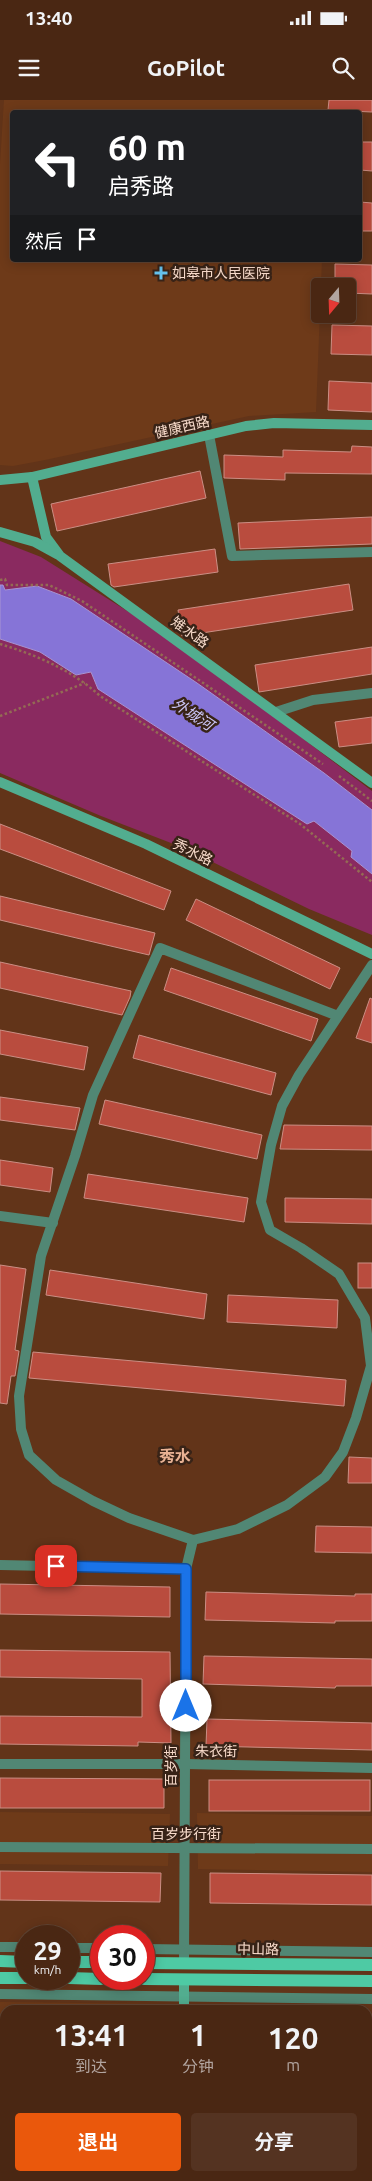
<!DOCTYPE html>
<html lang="zh">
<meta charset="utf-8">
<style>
body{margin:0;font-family:Ubuntu,"Noto Sans SC",sans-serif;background:#543321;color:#f1f3f6;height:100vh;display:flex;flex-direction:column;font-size:19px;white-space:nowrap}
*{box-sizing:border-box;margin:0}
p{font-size:16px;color:#b2a5a0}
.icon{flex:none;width:28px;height:28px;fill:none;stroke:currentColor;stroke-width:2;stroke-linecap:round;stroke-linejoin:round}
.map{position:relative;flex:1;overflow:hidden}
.side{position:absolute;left:0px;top:1905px;width:372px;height:176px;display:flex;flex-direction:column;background:#4a2713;border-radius:15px 15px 0 0;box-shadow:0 2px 12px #0003,0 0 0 1px #614433}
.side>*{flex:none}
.guide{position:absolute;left:10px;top:10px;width:352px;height:152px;border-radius:5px;box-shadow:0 2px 12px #0003,0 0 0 1px #614433;background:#202124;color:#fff;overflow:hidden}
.needle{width:32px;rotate:199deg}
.tools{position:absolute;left:311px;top:178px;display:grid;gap:10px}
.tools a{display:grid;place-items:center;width:45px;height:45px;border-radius:5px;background:#4a2713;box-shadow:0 2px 12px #0003,0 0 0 1px #614433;font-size:25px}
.speed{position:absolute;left:15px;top:1825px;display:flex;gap:10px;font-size:25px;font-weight:700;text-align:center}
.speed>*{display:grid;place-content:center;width:65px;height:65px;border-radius:50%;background:#4a2713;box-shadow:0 2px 12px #0003,0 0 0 1px #614433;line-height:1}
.speed small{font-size:12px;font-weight:400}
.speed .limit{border:8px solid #d22;background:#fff;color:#111}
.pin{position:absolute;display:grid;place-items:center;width:42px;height:42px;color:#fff;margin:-21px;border-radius:10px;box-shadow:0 2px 8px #0006}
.me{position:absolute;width:55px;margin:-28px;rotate:0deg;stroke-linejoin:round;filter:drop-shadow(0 0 4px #0008)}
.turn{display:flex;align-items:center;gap:18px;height:105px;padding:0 15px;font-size:22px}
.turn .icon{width:65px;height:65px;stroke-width:2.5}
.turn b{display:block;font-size:35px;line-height:42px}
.then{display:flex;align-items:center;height:48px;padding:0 15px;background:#0003;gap:10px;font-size:19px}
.eta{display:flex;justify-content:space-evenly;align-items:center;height:85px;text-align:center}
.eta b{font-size:30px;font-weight:700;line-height:35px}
.cta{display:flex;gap:10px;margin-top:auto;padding:10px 15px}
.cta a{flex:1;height:58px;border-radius:5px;background:#ea580c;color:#fff;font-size:20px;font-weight:700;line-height:58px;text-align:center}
.cta a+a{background:#543321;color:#f1f3f6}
.status{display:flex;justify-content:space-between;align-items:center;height:35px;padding:0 25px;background:#4a2713;direction:ltr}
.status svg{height:14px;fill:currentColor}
header{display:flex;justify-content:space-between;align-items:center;height:65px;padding:0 15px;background:#4a2713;font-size:22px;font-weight:700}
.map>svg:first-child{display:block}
.built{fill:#6e3a19}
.green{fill:#8a2a60}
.water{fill:#8674d7;stroke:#a893d3}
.building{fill:#b94c3e;stroke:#cb8e84}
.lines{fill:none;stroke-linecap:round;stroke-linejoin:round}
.path{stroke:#946b54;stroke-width:2.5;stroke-dasharray:2.5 2.5;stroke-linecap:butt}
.street{stroke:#518774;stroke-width:10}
.secondary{stroke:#52ad8f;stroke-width:10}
.primary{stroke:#4ecaa4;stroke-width:12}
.route-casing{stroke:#114b97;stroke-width:12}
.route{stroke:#1a73e8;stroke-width:9}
.poi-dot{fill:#66c4ef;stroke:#382317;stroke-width:2}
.labels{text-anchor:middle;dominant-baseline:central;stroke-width:5;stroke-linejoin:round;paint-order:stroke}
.poi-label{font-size:14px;fill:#f8dbcb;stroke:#382317;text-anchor:start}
.street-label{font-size:14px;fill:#f8dbcb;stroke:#382317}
.water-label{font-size:15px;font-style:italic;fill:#ccc7f9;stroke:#382317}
.quarter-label{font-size:16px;font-weight:bold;fill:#e9b294;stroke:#382317}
</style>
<div class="status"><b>13:40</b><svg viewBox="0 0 49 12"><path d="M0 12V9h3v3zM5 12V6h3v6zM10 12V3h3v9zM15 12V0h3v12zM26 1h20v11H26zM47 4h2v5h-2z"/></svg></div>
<header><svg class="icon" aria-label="menu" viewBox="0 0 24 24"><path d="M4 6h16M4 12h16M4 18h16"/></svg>GoPilot<svg class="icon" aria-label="search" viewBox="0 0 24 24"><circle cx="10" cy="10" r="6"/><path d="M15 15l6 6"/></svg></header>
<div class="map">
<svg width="372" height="2081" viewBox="0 0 372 2081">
<rect width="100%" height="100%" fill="#623419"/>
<g class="built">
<polygon points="4,0 329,0 328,12 12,12 12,160 322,160 316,312 249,316 45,360 13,366 0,365 0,64"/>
<polygon points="0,1712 170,1714 168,1766 0,1764"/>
<polygon points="197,1713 372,1716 372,1772 198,1769"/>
<polygon points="0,1902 166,1904 165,1910 5,1910 5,2076 161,2076 161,2081 0,2081"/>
</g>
<g class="green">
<polygon points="0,441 41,457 167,536 372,691 372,710 324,673 197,583 71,499 37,486 5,490 3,485 0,485"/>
<polygon points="0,539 40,552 76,575 91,572 98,589 307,724 314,721 353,751 351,757 372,774 372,835 309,809 184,748 101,716 0,673"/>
</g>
<polygon class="water" points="0,485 3,485 5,490 37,486 71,499 197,583 324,673 372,710 372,774 351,757 352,751 314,721 307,724 98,589 91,572 76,575 40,552 0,539"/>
<g class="building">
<polygon points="329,0 372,0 372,12 328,10"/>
<polygon points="360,42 372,42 372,71 360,70"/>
<polygon points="360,102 372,103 372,131 360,131"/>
<polygon points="335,164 372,165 372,194 348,193 348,186 335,186"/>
<polygon points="332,225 372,226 372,255 331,254"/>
<polygon points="329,281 372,283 372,312 328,310"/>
<polygon points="352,346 372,347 372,374 285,373 285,380 224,378 224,355 283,357 283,350 351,352"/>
<polygon points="200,371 206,398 57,431 51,404"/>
<polygon points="372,417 372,444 240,449 238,423"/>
<polygon points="215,449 218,472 114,487 111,485 108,464"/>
<polygon points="349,484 353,510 182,536 178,510"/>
<polygon points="372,547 372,574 259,592 255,565"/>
<polygon points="372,617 372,643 339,647 335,622"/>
<polygon points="0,724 171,791 164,810 0,749"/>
<polygon points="0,796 155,833 149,855 0,820"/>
<polygon points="196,799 340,868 330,889 186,820"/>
<polygon points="0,862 131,891 130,897 122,915 0,888"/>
<polygon points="171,868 318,919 311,941 164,890"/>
<polygon points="370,898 372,899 372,943 356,938"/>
<polygon points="0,930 88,947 84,970 0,954"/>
<polygon points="139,935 276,973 271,995 133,958"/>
<polygon points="0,997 80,1008 75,1030 0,1020"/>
<polygon points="105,1000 262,1035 257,1059 99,1024"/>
<polygon points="284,1025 372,1026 372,1050 280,1049"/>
<polygon points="0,1060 53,1068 50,1092 0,1085"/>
<polygon points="88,1074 248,1098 244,1122 84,1098"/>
<polygon points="285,1098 372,1099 372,1124 285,1122"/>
<rect x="358" y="1163" width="14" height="25"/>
<polygon points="0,1165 26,1169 15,1250 19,1251 15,1276 11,1276 7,1304 0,1303"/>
<polygon points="50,1170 207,1194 204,1219 46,1195"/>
<polygon points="228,1195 338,1200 337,1228 227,1222"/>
<polygon points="33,1252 346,1280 344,1306 29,1278"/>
<polygon points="349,1357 372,1358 372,1383 348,1383"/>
<polygon points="316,1426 372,1427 372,1453 315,1452"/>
<polygon points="0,1484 170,1487 170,1517 0,1514"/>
<polygon points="206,1492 355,1496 355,1494 372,1494 372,1521 335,1521 335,1523 205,1520"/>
<polygon points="0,1550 170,1552 171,1643 138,1642 138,1646 0,1644 0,1616 142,1617 142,1579 0,1577"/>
<polygon points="204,1556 372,1559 372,1586 336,1586 335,1588 203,1584"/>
<polygon points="207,1619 372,1623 372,1650 206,1646"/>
<polygon points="0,1678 164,1679 164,1708 0,1708"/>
<rect x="209" y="1680" width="161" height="31"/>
<polygon points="0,1771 161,1773 160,1802 0,1800"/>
<polygon points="210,1773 372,1775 372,1805 210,1803"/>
</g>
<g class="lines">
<g class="path">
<polyline points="0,480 5,479 7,485 49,485 82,501 323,664"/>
<path d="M0,544c36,11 72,26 100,52l200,128 72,58"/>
<polyline points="0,616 85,583"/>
<polyline points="339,676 372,701"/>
</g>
<g class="street">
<polyline points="209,335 232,456 372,452"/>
<polyline points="276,612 313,600 372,593"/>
<polyline points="338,916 160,848 93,995 75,1056 41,1156 19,1296 21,1329 29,1355 56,1380 93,1401 129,1418 193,1440 238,1429 287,1405 325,1377 343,1352 356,1318 371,1266 365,1218 339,1174 301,1148 270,1130 261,1102 271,1045 282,1006 299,975 372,865"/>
<polyline points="0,1116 53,1123"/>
<polyline points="0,1465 186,1469"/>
<polyline points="0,1664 185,1664 372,1668"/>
<polyline points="0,1747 372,1749"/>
<polyline points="0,1847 26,1847"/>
<polyline points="69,1848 101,1848"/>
<polyline points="144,1849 372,1852"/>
<polyline points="184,1863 186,1469 193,1440"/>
<polyline points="0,1894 372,1899"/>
</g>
<g class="secondary">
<polyline points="32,377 46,437 60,456 372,683"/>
<polyline points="0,380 32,377 246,326 274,323 372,325"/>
<polyline points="0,432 35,442 57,454"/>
<polyline points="0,682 146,744 372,854"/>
<polyline points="184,1910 184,1879"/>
<polyline points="181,2081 181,2076"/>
</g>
<g class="primary">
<polyline points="0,1861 26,1862"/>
<polyline points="69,1862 101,1862"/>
<polyline points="144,1863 372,1865"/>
<polyline points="0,1878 26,1878"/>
<polyline points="69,1878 101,1879"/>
<polyline points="144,1879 372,1881"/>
</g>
</g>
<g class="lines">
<g class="route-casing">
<polyline id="route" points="56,1466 186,1469 186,1606"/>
</g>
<use href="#route" class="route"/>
</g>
<path class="poi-dot" d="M158.5 165.5h5v5h5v5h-5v5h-5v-5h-5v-5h5z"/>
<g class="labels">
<g class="poi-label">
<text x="172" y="173">如皋市人民医院</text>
</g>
<g class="street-label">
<text transform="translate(182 327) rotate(-13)">健康西路</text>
<text transform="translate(190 532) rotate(36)">雉水路</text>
<text transform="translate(193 752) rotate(26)">秀水路</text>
<text transform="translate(216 1651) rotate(1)">朱衣街</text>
<text transform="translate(171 1666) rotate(-90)">百岁街</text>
<text x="186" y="1734">百岁步行街</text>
<text transform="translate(258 1849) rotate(1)">中山路</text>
</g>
<g class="water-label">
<text transform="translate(193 614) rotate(33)">外城河</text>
</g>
<g class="quarter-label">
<text x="175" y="1356">秀水</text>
</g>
</g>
</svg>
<div class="tools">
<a><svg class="needle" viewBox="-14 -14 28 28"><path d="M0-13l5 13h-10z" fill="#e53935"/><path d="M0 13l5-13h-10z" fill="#b2a5a0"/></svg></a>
</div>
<div class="speed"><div>29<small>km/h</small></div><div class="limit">30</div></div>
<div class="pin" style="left:56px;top:1466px;background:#d93025"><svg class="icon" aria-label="arrive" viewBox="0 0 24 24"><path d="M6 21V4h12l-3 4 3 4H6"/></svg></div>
<svg class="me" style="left:186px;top:1606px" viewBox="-20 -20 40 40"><circle r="19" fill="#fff"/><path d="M0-13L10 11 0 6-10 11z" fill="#1a73e8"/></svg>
<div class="guide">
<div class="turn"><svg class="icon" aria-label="left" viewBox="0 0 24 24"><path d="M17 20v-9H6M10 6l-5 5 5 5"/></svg><div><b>60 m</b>启秀路</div></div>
<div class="then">然后<svg class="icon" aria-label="arrive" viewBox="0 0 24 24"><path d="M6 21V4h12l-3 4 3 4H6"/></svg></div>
</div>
<section class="side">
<div class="eta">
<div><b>13:41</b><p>到达</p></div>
<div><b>1</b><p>分钟</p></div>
<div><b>120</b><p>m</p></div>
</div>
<div class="cta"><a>退出</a><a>分享</a></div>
</section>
</div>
